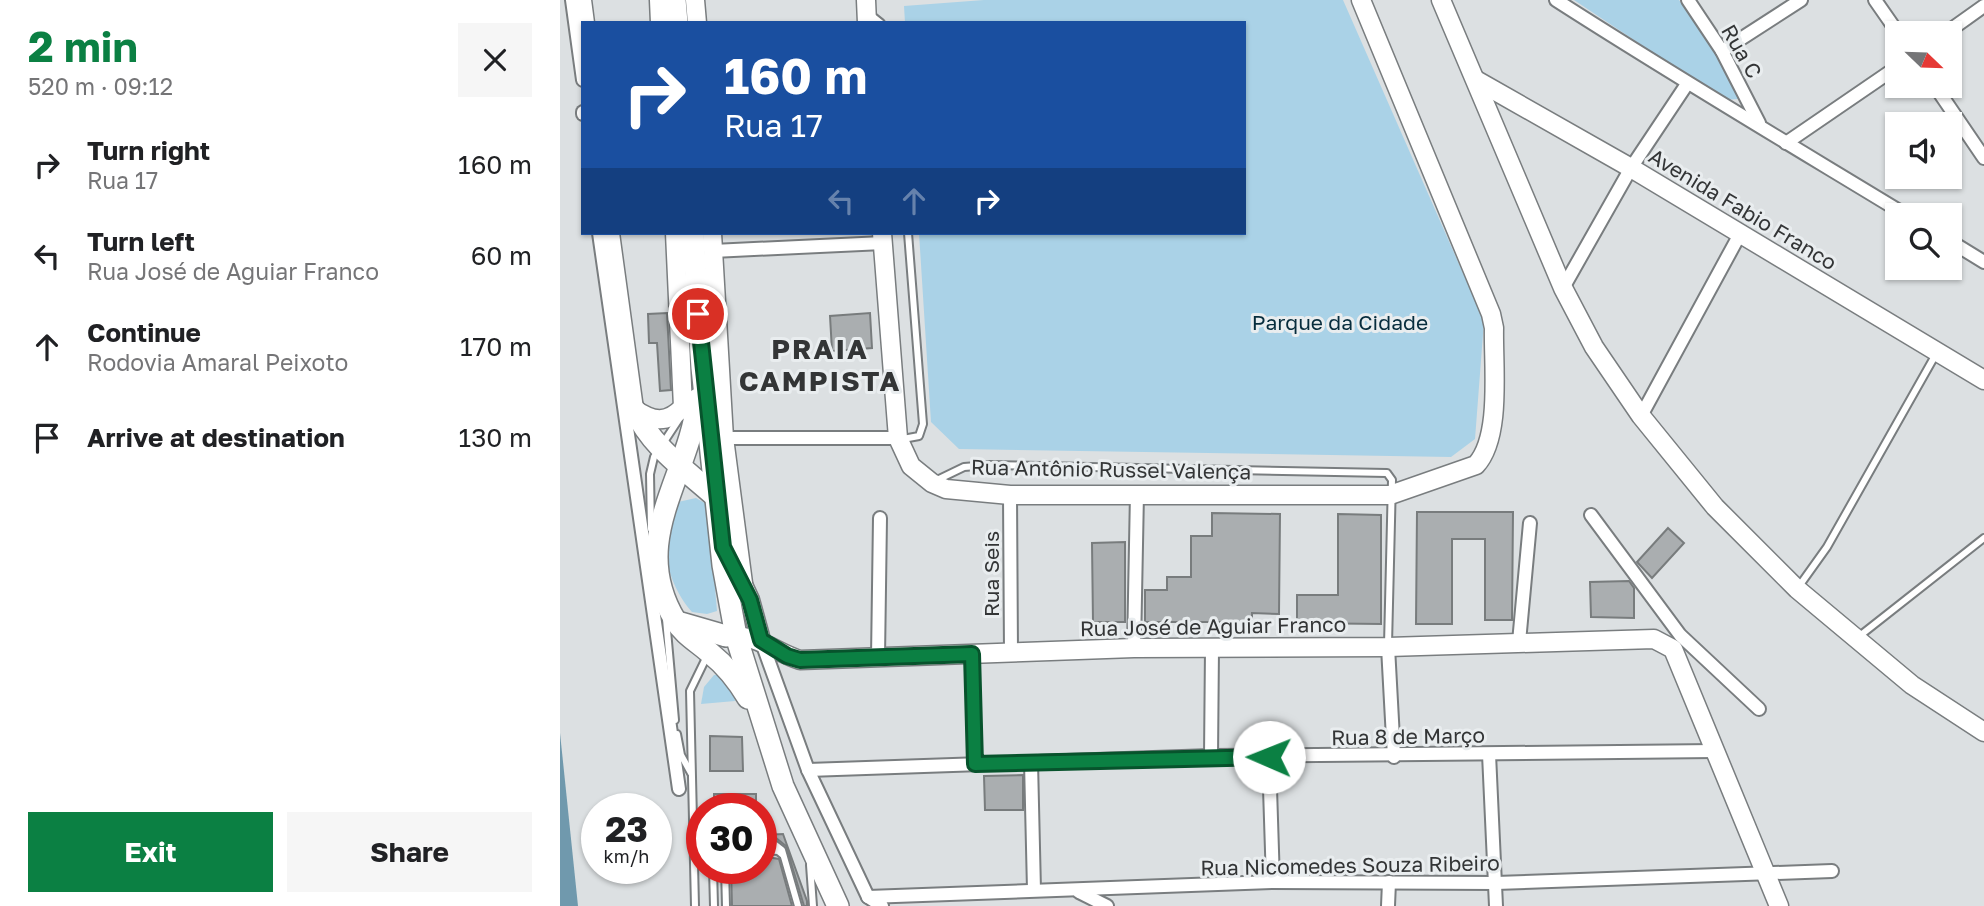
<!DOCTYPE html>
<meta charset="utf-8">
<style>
body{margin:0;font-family:"Golos Text",sans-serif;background:#f6f6f6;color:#202124;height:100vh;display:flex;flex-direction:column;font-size:26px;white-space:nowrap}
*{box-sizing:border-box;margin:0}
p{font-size:23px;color:#757577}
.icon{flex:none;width:38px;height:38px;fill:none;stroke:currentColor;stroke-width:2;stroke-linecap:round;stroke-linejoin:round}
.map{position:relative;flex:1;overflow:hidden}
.side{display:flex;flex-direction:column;background:#fff;width:560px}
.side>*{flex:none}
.hud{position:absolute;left:21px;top:21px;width:665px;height:214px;border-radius:0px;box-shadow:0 2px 5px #0004;background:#1a4fa0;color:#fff;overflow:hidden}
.needle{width:46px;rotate:113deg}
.buttons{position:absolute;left:1325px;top:21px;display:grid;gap:14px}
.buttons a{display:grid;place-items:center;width:77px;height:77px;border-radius:0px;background:#fff;box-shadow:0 2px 5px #0004;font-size:35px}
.speed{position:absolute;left:21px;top:793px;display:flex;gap:14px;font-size:35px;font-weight:700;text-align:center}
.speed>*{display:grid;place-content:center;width:91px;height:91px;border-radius:50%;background:#fff;box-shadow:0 2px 5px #0004;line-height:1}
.speed small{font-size:18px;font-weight:400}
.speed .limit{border:10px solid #d22;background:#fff;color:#111}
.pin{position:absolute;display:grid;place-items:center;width:60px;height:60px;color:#fff;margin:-30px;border:4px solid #fff;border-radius:50%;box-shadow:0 2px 7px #0007}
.me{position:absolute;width:77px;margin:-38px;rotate:271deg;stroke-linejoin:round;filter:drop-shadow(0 0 5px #0008)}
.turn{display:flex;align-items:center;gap:24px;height:147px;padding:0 28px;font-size:32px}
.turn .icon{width:91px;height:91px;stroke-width:2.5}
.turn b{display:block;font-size:49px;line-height:60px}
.lanes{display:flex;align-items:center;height:66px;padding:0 28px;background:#0003;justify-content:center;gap:35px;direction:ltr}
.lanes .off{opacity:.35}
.round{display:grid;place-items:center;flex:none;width:74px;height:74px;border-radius:0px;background:#f6f6f6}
.overview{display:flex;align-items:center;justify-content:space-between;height:119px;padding:0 28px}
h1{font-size:42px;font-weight:700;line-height:52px;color:#0b8043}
.button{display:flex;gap:14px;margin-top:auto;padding:14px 28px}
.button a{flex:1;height:80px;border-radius:0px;background:#0b8043;color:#fff;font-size:28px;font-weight:700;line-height:80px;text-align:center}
.button a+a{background:#f6f6f6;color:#202124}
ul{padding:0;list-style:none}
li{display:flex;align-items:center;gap:21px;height:91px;padding:0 28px}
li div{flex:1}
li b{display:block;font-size:26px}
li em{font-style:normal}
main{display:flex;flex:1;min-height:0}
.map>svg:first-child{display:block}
.green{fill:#aad2e7}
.water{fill:#7099ad}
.building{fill:#aaaeb0;stroke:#787c7d;stroke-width:2}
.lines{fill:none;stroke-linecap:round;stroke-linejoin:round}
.lane-casing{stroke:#797d7f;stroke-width:10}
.street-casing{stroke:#797d7f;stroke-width:16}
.secondary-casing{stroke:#797d7f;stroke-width:21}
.highway-casing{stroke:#797d7f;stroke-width:24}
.lane{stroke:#fff;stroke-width:6}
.street{stroke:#fff;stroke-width:12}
.secondary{stroke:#fff;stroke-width:18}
.highway{stroke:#fff;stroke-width:21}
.route-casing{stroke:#07532c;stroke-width:18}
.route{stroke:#0b8043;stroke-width:12}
.labels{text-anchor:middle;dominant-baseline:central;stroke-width:6;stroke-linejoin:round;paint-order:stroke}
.street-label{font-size:21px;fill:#333536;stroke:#e9edef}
.park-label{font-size:21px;fill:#072d3d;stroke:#e9edef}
.district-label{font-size:28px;font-weight:bold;letter-spacing:2px;fill:#333536;stroke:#e9edef}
</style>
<main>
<section class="side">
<div class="overview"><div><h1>2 min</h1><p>520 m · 09:12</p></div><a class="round"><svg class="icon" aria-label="close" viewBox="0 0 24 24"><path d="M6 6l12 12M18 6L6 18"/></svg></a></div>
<ul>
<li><svg class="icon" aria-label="right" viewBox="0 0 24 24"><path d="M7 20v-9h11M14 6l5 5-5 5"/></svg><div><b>Turn right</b><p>Rua 17</p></div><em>160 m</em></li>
<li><svg class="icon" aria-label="left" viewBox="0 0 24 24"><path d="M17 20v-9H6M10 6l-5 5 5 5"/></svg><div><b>Turn left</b><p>Rua José de Aguiar Franco</p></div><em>60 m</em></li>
<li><svg class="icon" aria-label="ahead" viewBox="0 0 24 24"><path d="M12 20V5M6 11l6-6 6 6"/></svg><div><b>Continue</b><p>Rodovia Amaral Peixoto</p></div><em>170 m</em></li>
<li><svg class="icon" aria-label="arrive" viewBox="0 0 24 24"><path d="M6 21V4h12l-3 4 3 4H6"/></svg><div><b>Arrive at destination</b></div><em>130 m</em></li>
</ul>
<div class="button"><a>Exit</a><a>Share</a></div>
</section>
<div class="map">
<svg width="1424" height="906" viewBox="0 0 1424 906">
<rect width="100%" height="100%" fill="#dce0e2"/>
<g class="green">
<polygon points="424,0 783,0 924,321 915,439 891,457 399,449 371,422 359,233 684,233 684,23 345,23 344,6"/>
<polygon points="1014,0 1119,0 1176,84 1178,99 1164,100"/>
<path d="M136,498l12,7 9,106 -10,3 -15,-2c-20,-23 -30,-54 -26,-86 1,-8 8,-17 12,-24z"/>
<polygon points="154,675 160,675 173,690 175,701 141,704 144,687"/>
</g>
<polygon class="water" points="0,733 18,906 0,906"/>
<g class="building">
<polygon points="107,313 111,390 100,391 97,343 89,343 88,314"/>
<polygon points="310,313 312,348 272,351 270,316"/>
<polygon points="857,512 953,512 952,620 925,620 925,539 892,539 892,624 856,624"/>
<polygon points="652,513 720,514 719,614 692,613 692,622 585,622 585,590 607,590 607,577 631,577 631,536 652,536"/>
<polygon points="778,514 821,515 821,624 737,623 737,595 778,595"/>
<polygon points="1108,528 1124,543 1092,578 1077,562"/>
<polygon points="565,542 565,622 533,622 532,543"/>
<polygon points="1069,581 1074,588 1074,618 1031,617 1030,582"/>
<polygon points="150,736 182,737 183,771 150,771"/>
<polygon points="463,775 463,810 425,810 424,776"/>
<rect x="154" y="794" width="42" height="14"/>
<polygon points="223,834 247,901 247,906 244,906 226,846 216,838 201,838 201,835"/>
<polygon points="201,856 219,859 232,906 172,906 171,868 201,868"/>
</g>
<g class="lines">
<g class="lane-casing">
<g id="lane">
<polyline points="311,15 321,23"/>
<polyline points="343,439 359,436 363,424 348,233"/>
<polyline points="375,481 404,467 429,465 827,473 832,480 828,645"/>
<polyline points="91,529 90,474 94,457 119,419"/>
<polyline points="1237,589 1267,547 1376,354"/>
<polyline points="106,619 115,720"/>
<polyline points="1297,638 1424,538"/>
<polyline points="117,734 121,755 131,773"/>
<polyline points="201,844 213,843 222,850 238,906"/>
<polyline points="201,850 218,851 223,855"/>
<polyline points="250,865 253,906"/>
<polyline points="153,868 154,906"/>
<polyline points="165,868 166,906"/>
<polyline points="135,906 130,691 148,654"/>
</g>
</g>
<g class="street-casing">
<g id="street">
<polyline points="12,0 23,80"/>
<path d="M996,0c115,74 233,144 350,215"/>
<polyline points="1128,0 1162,51 1199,123"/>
<polyline points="1315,0 1338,33"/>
<polyline points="1386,33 1424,6"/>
<polyline points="1162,51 1241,0"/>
<polyline points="1375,86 1424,158"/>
<polyline points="23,112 23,114"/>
<polyline points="1226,143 1337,67"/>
<polyline points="39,233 119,789"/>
<polyline points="1390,241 1424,262"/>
<polyline points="153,251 323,243"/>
<polyline points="1003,288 1071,168 1127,84"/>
<polyline points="1081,416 1180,234"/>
<polyline points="164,438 338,438"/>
<polyline points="450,495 451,652"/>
<polyline points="1031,515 1120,635 1199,709"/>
<polyline points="201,640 248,770 308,897 322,906"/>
<polyline points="959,642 970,523"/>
<polyline points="828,647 834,757"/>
<polyline points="574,648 577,493"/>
<polyline points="412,654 415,764"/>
<polyline points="318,657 320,518"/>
<polyline points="929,754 936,906"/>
<polyline points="651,756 652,648"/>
<polyline points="709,757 713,882"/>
<polyline points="471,762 474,890"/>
<polyline points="248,770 651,756 1155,751"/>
<polyline points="519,892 547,906"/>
<polyline points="308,897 713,882 936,883 1272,871"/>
<polyline points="828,906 829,882"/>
</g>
</g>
<g class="secondary-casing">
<g id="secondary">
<polyline points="22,0 25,23"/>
<polyline points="99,0 100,23"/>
<polyline points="135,0 137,23"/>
<polyline points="306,0 307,23"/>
<polyline points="881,0 1003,288 1034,347 1081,416 1155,507 1237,589 1352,685 1424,732"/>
<polyline points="916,80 1071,168 1424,380"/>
<path d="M50,233l24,176c19,13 33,15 49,-2l-8,-174"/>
<polyline points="152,233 164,438 183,583"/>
<path d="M322,233l16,205 13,28 21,17 14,6 64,6h380l86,-30c26,-28 17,-100 18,-137l-3,-14 -130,-314"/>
<polyline points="178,574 190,600 201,640"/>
<path d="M165,637c30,-5 49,15 75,23l334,-12 254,-1 266,-8 19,10 106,257"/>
</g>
</g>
<g class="highway-casing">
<g id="highway">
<polyline points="115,0 117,23"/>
<polyline points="133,233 142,368 163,565 176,636 223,786 278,906"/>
<path d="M138,399c-9,79 -71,141 -23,221 9,15 23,22 35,33 15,12 28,28 38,45"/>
<path d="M74,409c18,39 52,61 83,89"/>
<polyline points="121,623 166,636"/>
</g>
</g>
<use href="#lane" class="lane"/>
<use href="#street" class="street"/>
<use href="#secondary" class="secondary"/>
<use href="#highway" class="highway"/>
</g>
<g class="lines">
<g class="route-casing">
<polyline id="route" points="138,314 163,547 190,600 201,640 227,656 240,660 412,654 415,764 709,757"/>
</g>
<use href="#route" class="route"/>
</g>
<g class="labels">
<g class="street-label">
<text transform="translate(1182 51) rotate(60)">Rua C</text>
<text transform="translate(1183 209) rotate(31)">Avenida Fabio Franco</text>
<text transform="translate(551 469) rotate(1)">Rua Antônio Russel Valença</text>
<text transform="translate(431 574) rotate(-90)">Rua Seis</text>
<text transform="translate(653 626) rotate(-1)">Rua José de Aguiar Franco</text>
<text transform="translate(848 736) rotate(-1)">Rua 8 de Março</text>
<text transform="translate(790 865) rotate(-1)">Rua Nicomedes Souza Ribeiro</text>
</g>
<g class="park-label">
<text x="780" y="322">Parque da Cidade</text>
</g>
<g class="district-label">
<text x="260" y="348">PRAIA<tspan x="260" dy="32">CAMPISTA</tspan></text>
</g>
</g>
</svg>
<div class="buttons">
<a><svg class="needle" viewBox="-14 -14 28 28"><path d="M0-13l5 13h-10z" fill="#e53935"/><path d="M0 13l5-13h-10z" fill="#757577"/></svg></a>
<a><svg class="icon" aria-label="sound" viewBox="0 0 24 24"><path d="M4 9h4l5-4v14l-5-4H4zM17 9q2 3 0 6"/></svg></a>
<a><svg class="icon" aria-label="search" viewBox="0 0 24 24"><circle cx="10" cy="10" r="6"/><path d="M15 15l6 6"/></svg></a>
</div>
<div class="speed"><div>23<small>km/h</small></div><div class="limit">30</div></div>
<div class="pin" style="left:138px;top:314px;background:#d93025"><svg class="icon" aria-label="arrive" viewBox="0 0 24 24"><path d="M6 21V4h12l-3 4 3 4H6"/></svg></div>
<svg class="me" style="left:709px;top:757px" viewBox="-20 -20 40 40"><circle r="19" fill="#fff"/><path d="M0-13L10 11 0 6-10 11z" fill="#0b8043"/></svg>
<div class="hud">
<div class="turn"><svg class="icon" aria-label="right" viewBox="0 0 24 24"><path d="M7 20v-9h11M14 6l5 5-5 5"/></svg><div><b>160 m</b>Rua 17</div></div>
<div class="lanes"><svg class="icon off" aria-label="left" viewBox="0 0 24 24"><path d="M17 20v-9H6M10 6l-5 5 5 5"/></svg><svg class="icon off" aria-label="ahead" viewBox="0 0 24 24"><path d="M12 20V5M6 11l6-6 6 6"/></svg><svg class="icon" aria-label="right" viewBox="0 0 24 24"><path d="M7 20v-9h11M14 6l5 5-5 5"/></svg></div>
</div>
</div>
</main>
